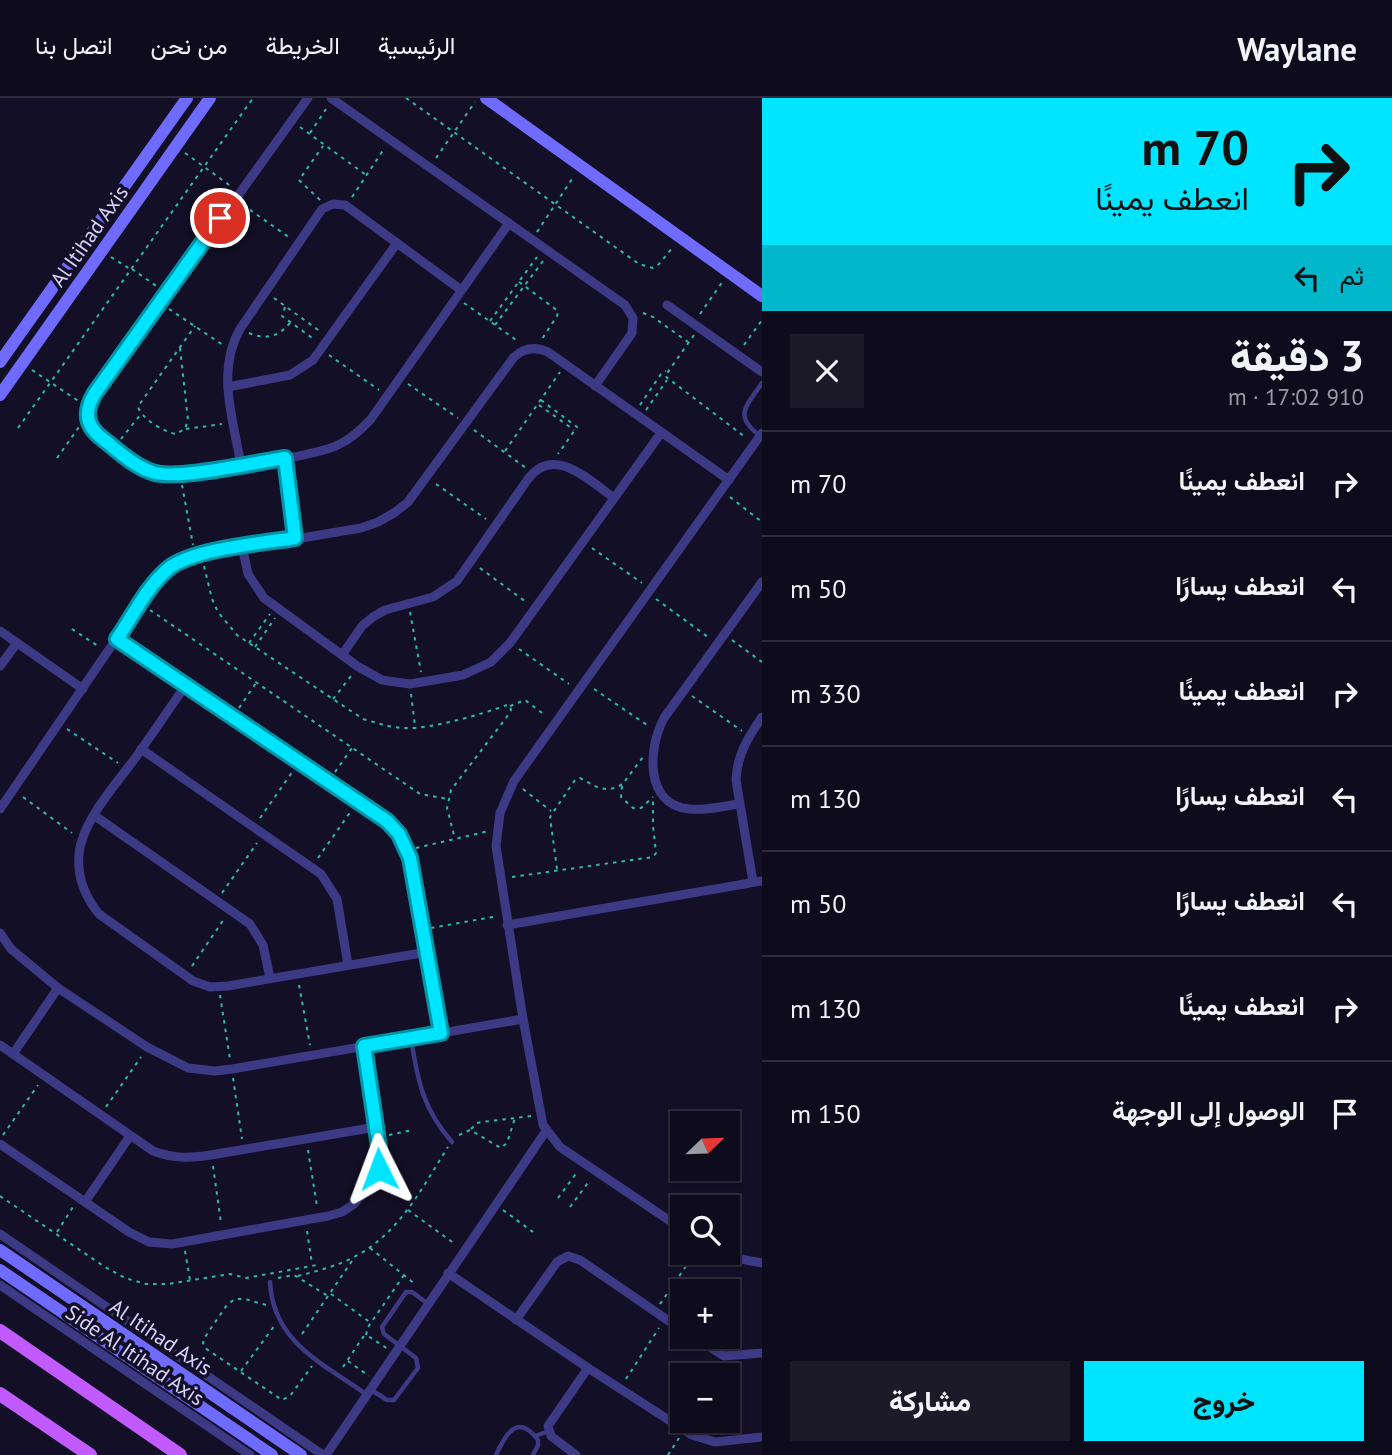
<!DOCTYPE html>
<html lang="ar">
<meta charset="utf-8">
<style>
body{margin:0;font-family:"PT Sans",Vazirmatn,sans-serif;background:#1c1929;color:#f1f3f6;direction:rtl;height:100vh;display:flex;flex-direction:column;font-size:26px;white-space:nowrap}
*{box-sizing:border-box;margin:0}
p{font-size:23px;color:#9b9ba3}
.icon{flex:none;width:38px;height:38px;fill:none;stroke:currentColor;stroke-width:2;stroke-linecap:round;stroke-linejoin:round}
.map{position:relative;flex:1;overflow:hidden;direction:ltr}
.panel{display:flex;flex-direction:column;background:#0e0b1c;width:630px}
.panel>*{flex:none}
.guide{background:#00e5ff;color:#111;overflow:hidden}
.needle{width:46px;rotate:67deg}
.controls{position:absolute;left:670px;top:1013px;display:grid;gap:14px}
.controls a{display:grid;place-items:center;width:70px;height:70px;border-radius:0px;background:#0e0b1c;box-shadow:0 2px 5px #0004,0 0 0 2px #2e2b3b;font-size:35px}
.pin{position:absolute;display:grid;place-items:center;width:60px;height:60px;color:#fff;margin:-30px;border:4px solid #fff;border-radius:50%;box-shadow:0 2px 7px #0007}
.me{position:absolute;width:77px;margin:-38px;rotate:357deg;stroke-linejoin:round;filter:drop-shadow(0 0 5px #0008)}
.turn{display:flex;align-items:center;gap:24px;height:147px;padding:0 28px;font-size:32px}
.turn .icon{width:91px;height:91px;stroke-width:2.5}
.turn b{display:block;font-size:49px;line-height:60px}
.then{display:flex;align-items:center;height:66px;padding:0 28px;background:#0003;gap:14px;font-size:26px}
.round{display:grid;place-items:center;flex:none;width:74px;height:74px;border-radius:0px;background:#1c1929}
.summary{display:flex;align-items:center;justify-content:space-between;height:119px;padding:0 28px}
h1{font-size:42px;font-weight:800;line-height:52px}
.cta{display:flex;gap:14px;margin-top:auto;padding:14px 28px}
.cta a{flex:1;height:80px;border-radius:0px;background:#00e5ff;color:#111;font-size:28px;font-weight:800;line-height:80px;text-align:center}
.cta a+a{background:#1c1929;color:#f1f3f6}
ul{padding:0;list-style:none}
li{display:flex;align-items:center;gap:21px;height:105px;padding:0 28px;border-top:2px solid #2e2b3b}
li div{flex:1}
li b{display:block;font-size:26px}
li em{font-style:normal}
header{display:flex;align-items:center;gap:42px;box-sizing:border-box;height:98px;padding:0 35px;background:#0e0b1c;border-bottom:2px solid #2e2b3b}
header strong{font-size:33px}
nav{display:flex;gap:38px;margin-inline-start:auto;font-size:24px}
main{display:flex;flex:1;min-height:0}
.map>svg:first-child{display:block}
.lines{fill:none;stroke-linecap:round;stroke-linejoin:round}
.path{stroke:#2fb8b0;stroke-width:2;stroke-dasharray:3.5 5;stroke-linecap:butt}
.lane{stroke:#3d3a85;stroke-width:4.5}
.street{stroke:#3d3a85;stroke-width:9}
.secondary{stroke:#6f6bff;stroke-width:12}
.primary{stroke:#c25bff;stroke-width:14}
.route-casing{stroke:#0095a6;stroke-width:18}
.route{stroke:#00e5ff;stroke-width:12}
.labels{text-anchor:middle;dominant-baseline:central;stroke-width:7;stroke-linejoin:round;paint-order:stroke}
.street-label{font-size:21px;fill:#d9d4ff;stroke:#130f26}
</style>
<header>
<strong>Waylane</strong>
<nav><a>الرئيسية</a><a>الخريطة</a><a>من نحن</a><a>اتصل بنا</a></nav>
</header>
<main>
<section class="panel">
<div class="guide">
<div class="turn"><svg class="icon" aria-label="right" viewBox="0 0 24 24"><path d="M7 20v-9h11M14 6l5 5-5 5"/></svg><div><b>70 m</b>انعطف يمينًا</div></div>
<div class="then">ثم<svg class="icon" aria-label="left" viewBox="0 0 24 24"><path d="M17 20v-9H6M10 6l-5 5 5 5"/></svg></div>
</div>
<div class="summary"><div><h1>3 دقيقة</h1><p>910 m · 17:02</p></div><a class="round"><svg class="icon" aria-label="close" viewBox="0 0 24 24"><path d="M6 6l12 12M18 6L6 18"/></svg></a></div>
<ul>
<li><svg class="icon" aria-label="right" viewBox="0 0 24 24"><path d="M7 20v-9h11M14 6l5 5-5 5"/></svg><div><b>انعطف يمينًا</b></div><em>70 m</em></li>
<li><svg class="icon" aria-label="left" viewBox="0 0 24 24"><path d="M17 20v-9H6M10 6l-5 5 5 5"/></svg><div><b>انعطف يسارًا</b></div><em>50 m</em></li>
<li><svg class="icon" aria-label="right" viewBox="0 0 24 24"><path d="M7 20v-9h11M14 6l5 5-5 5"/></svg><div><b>انعطف يمينًا</b></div><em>330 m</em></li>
<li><svg class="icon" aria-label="left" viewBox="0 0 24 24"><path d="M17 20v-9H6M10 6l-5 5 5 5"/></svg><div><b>انعطف يسارًا</b></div><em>130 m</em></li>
<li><svg class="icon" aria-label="left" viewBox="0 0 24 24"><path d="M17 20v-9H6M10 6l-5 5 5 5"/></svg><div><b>انعطف يسارًا</b></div><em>50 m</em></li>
<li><svg class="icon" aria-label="right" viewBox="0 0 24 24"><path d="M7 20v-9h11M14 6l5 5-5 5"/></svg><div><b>انعطف يمينًا</b></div><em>130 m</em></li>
<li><svg class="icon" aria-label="arrive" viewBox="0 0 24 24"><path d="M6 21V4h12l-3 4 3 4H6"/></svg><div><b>الوصول إلى الوجهة</b></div><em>150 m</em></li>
</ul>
<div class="cta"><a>خروج</a><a>مشاركة</a></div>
</section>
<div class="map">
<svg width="762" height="1357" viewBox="0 0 762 1357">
<rect width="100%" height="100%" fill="#130f26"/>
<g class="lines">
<g class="path">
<polyline points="406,0 639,166 653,170 659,166 673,149"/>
<polyline points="300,29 366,77"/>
<polyline points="310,35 326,11"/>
<polyline points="185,55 232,89"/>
<polyline points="436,60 475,4"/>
<polyline points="352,99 384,51"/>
<polyline points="320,102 299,82 323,48"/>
<polyline points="243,107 290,140"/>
<polyline points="537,134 574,78"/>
<polyline points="111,159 130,171"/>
<polyline points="132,171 159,190"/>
<polyline points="519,184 558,213 557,218 542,241"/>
<polyline points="274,200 321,234"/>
<polyline points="464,205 519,244"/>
<polyline points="285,209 282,218 315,242"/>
<polyline points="169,211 223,247"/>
<polyline points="643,215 653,219 688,244"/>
<polyline points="700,216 723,183"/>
<polyline points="490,223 537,159"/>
<polyline points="495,227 543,163"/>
<path d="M249,235c17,7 29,4 41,-10"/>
<polyline points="694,237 665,278 745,339"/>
<polyline points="744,247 762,222"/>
<path d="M180,250l8,72 -3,9 -9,5c-12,-2 -34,-15 -38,-27l1,-2 56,-79"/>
<polyline points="329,257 379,292"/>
<polyline points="32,272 80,304"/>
<polyline points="408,286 458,320"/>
<polyline points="541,302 577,329 558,356"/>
<polyline points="539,307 574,332"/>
<polyline points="640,307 661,276 666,273"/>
<polyline points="646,312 667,282"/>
<polyline points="18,330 253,0"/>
<polyline points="186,331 222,326"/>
<polyline points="474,332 526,370"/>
<polyline points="121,341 141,316"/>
<polyline points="505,353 560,274"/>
<polyline points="57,360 79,329"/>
<polyline points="436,386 486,421"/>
<polyline points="182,387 193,447"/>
<polyline points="730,399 762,424"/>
<polyline points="592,450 642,485"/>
<path d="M204,468l8,33 6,13 19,23 126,84c15,4 28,9 43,9 25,1 77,-14 101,-23l3,1 1,4 -5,8 -55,72 -4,18 8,31"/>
<polyline points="480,470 526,504"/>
<polyline points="656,501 708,539"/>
<polyline points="150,512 420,696 448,701"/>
<polyline points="410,514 421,574"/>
<polyline points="72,531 98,548"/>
<polyline points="732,542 762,564"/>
<polyline points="249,545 270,516"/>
<polyline points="255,549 275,520"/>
<polyline points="519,551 569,586"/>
<polyline points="594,591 650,629"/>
<polyline points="411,596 415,628"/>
<polyline points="692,598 742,633"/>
<polyline points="333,601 351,578"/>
<polyline points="510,608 525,602 546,618"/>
<polyline points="239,610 256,585"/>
<polyline points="67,631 118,665"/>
<polyline points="335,674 352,650"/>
<polyline points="625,683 643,659"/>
<polyline points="622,688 621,699 633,710 641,710 653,699"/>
<polyline points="523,691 551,713"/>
<polyline points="23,699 72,735"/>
<polyline points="260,720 293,673"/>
<polyline points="416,750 489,733"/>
<polyline points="318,760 351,713"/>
<path d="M557,771l-7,-52 25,-37 5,-2c17,9 26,17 44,5"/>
<polyline points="512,779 653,759 656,755 653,728 653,702"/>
<polyline points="222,795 257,745"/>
<polyline points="431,830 498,818"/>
<polyline points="192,868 224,821"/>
<polyline points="299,887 310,947"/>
<polyline points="220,897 230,961"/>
<polyline points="233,980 242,1041"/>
<polyline points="106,1009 141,959"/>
<polyline points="471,1031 477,1025 482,1024 532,1018"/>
<polyline points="3,1037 38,987"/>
<polyline points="389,1037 413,1032"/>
<polyline points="459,1037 470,1032 501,1050 507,1045 515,1020"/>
<polyline points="308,1052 317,1108"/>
<polyline points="213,1068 221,1125"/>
<polyline points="0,1098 105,1169 125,1180 146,1186 168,1186 230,1176 246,1180 317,1167"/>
<polyline points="558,1100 578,1073"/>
<polyline points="570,1109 590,1082"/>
<polyline points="408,1112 455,1146"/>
<polyline points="503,1112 533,1134"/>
<polyline points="307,1133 312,1166"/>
<polyline points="57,1134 73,1109"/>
<polyline points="370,1150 415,1186"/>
<polyline points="185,1153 190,1182"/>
<path d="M298,1178c19,-5 39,-10 56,-19 45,-23 68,-69 94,-110"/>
<polyline points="278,1180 294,1177 328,1198"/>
<polyline points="331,1196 371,1225"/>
<polyline points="660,1206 695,1155"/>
<polyline points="266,1207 245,1201 235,1201 227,1207 205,1239 203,1245 205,1250 282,1302 290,1298 312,1268"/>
<polyline points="302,1236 354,1160"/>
<polyline points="366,1237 368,1229 404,1177"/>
<polyline points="348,1263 369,1278"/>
<polyline points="343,1269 363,1239 368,1238 388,1251"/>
<polyline points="241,1273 275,1227"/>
<polyline points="626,1281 659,1230"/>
<polyline points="668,1357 679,1340"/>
</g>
<g class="lane">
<path d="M760,338c-27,-21 -14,-29 2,-53"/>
<path d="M411,941c7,43 12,70 41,103"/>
<path d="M270,1184c3,60 52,81 96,112"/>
<polyline points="370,1291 387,1302 394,1302 418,1270 416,1260 384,1236 382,1229 406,1194 412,1194 427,1205"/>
<polyline points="535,1338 549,1333"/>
<path d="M496,1357c10,-22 22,-42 42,-15v5l-5,10"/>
</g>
<g class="street">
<path d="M308,0l-219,305c-6,19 4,29 18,40 15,11 32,27 50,31 23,4 159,-18 181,-29 13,-6 23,-15 33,-26l138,-196"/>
<polyline points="331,0 625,207 633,220 632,235 595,288"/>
<polyline points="667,207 762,274"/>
<polyline points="228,289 290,277 313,262 397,145"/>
<polyline points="285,360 295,440"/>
<path d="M241,367c-8,-47 -25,-93 -1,-136l82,-120 11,-5 12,1 116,85"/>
<polyline points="242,448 248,476 264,500 357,568 382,582 410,586 463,577 491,564 510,545 661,335"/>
<polyline points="0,533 83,591"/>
<polyline points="117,541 387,723 404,744 409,760 441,935"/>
<path d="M342,557l20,-29 11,-9 12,-7 48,-13 24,-16 71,-102c26,-35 62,2 86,19"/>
<polyline points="0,568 17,545"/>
<path d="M186,587c-17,24 -33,48 -50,72 -19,26 -54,64 -57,97 -2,23 6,43 20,60l94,67 17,6 18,-1 199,-34"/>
<polyline points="141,651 321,776 337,801 348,867"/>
<path d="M739,706c-16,2 -34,7 -50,5 -45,-5 -41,-61 -25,-91l98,-136"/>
<path d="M0,711l153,-224 18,-19 24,-10 166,-28 17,-6 16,-9 14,-11 106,-145c10,-9 21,-11 34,-5l181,128"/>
<polyline points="95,718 250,826 263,847 270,880"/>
<path d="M753,784l-17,-102c1,-25 12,-43 26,-63"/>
<polyline points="507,827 762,783"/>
<polyline points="0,835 11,851 58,890 147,949 188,970 215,973 232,971 523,921"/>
<path d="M0,947l153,106c21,8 37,7 58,4l165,-28"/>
<polyline points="13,956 58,890"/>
<polyline points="0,1046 129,1134 149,1144 172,1146 328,1118 342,1114 354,1106 373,1084 379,1071 380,1056 364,948"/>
<polyline points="85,1104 130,1038"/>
<polyline points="682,1131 560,1049 543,1027 523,921 496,748 500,715 514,683 762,335"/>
<polyline points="0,1136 323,1357"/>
<polyline points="723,1155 741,1161 762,1165"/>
<polyline points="448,1175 588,1270 692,1337 715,1344 762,1339"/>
<polyline points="0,1187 250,1357"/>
<polyline points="516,1222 557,1164 568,1158 580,1162 682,1232"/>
<polyline points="694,1239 724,1258 762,1255"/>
<polyline points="326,1357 546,1033"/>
<polyline points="576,1357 551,1338 548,1328 588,1270"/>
</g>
<g class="secondary">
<polyline points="486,0 762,198"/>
<polyline points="0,264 187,0"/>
<polyline points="0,297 210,0"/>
<polyline points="0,1152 301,1357"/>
<polyline points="0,1172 272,1357"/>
</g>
<g class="primary">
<polyline points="0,1233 180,1357"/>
<polyline points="0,1296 90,1357"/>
</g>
</g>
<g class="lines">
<g class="route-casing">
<path id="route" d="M220,120l-125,175c-11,18 -10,33 8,46 15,12 31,27 49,33 24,9 104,-10 133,-14l10,80c-32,5 -102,11 -126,30 -22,18 -36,48 -52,71l270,182 12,13 11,24 31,175 -77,13 16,108 -1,15"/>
</g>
<use href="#route" class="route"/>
</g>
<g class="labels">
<g class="street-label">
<text transform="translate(89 138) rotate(-55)">Al Itihad Axis</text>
<text transform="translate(161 1239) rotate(34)">Al Itihad Axis</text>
<text transform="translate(135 1257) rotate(34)">Side Al Itihad Axis</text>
</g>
</g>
</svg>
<div class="controls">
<a><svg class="needle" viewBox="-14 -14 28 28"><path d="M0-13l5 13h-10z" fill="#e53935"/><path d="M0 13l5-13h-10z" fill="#9b9ba3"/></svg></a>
<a><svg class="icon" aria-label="search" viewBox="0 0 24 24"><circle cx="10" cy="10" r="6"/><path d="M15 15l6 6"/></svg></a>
<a>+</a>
<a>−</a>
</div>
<div class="pin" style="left:220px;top:120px;background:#d93025"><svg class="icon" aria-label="arrive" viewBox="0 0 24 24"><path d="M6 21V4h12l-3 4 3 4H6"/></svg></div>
<svg class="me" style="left:379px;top:1071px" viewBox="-20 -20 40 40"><path d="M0-17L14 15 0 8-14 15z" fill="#00e5ff" stroke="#fff" stroke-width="4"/></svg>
</div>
</main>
